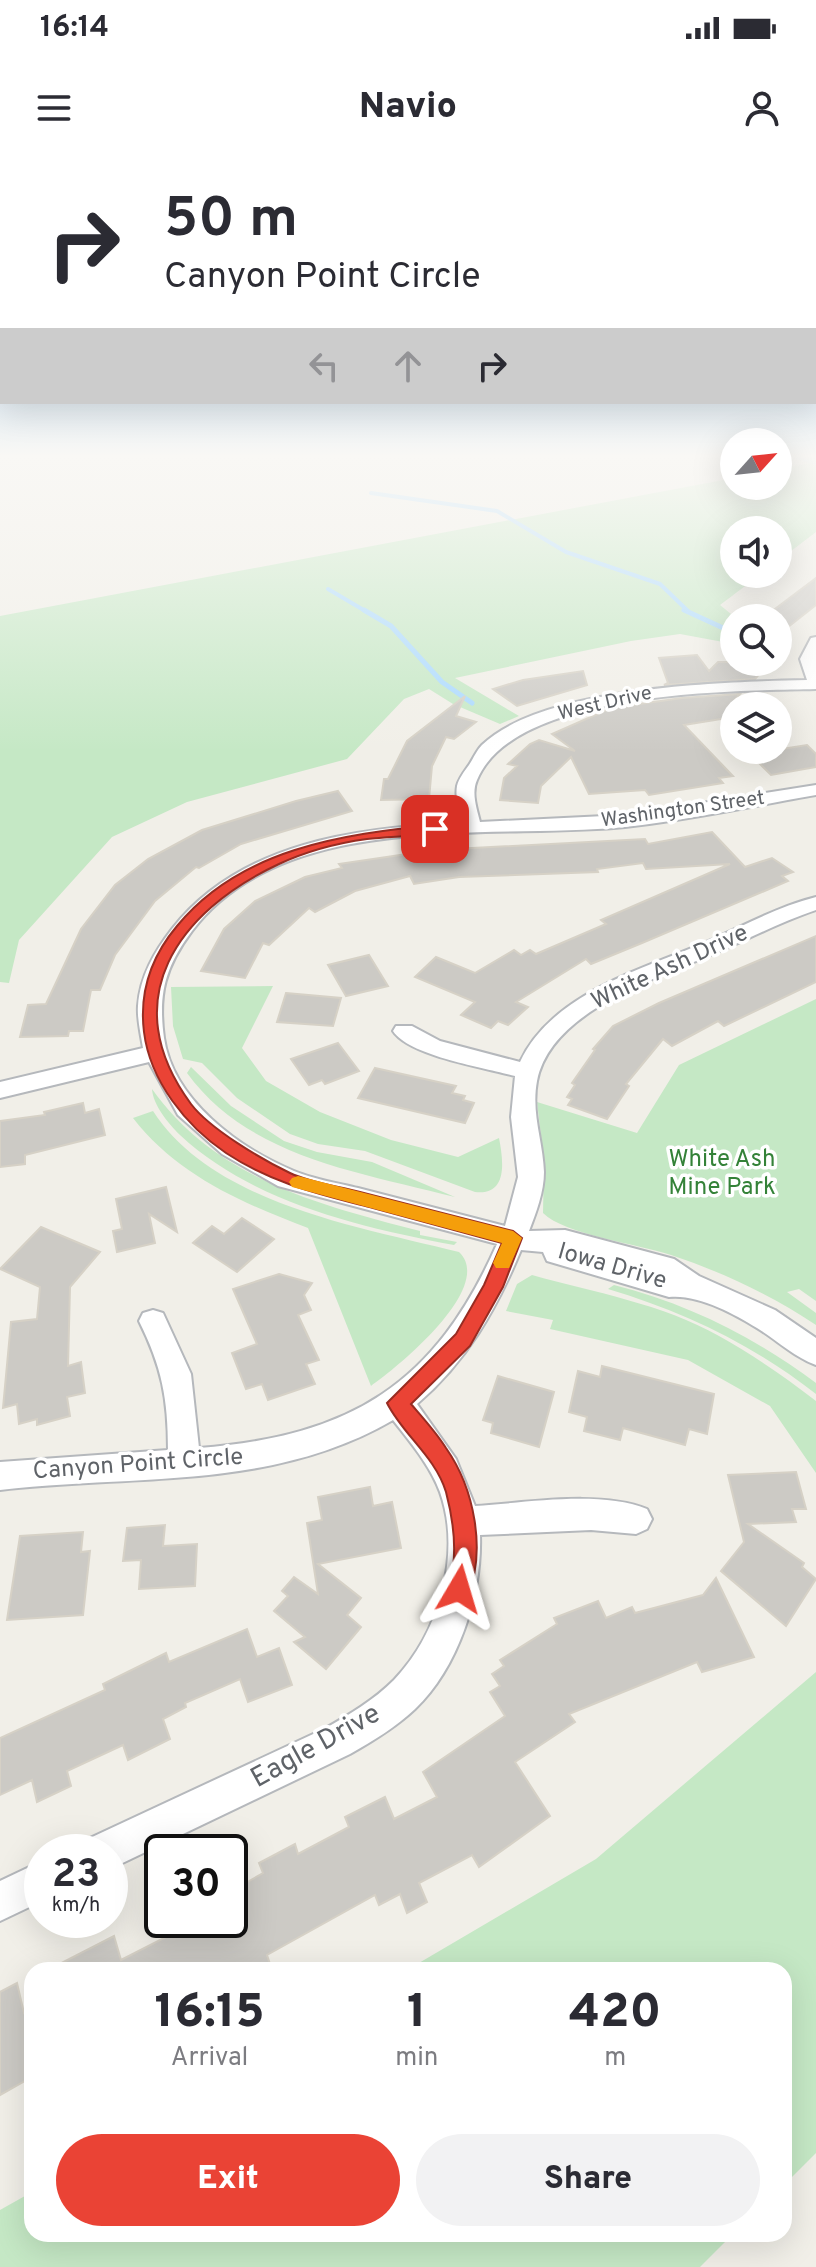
<!DOCTYPE html>
<style>
body{margin:0;font-family:Overpass,sans-serif;background:#f2f2f3;color:#2b2b33;height:100vh;display:flex;flex-direction:column;font-size:30px;white-space:nowrap}
*{box-sizing:border-box;margin:0}
p{font-size:26px;color:#7c7c81}
.icon{flex:none;width:44px;height:44px;fill:none;stroke:currentColor;stroke-width:2;stroke-linecap:round;stroke-linejoin:round}
.map{position:relative;flex:1;overflow:hidden}
.side{position:absolute;left:24px;top:1802px;width:768px;height:280px;display:flex;flex-direction:column;background:#fff;border-radius:24px;box-shadow:0 8px 32px #0002}
.side>*{flex:none}
.banner{position:absolute;left:0px;top:0px;width:816px;height:244px;box-shadow:0 8px 32px #0002;background:#fff;color:#2b2b33;overflow:hidden}
.needle{width:52px;rotate:63deg}
.tools{position:absolute;left:720px;top:268px;display:grid;gap:16px}
.tools a{display:grid;place-items:center;width:72px;height:72px;border-radius:50%;background:#fff;box-shadow:0 8px 32px #0002;font-size:40px}
.speed{position:absolute;left:24px;top:1674px;display:flex;gap:16px;font-size:40px;font-weight:700;text-align:center}
.speed>*{display:grid;place-content:center;width:104px;height:104px;border-radius:50%;background:#fff;box-shadow:0 8px 32px #0002;line-height:1}
.speed small{font-size:20px;font-weight:400}
.speed .limit{border:4px solid #111;border-radius:12px;background:#fff;color:#111}
.pin{position:absolute;display:grid;place-items:center;width:68px;height:68px;color:#fff;margin:-34px;border-radius:16px;box-shadow:0 4px 12px #0006}
.me{position:absolute;width:88px;margin:-44px;rotate:7deg;stroke-linejoin:round;filter:drop-shadow(0 0 6px #0008)}
.turn{display:flex;align-items:center;gap:28px;height:168px;padding:0 32px;font-size:36px}
.turn .icon{width:104px;height:104px;stroke-width:2.5}
.turn b{display:block;font-size:56px;line-height:68px}
.lanes{display:flex;align-items:center;height:76px;padding:0 32px;background:#0003;justify-content:center;gap:40px;direction:ltr}
.lanes .off{opacity:.35}
.eta{display:flex;justify-content:space-evenly;align-items:center;height:136px;text-align:center}
.eta b{font-size:48px;font-weight:800;line-height:56px}
.primary-button{display:flex;gap:16px;margin-top:auto;padding:16px 32px}
.primary-button a{flex:1;height:92px;border-radius:48px;background:#ea4335;color:#fff;font-size:32px;font-weight:800;line-height:92px;text-align:center}
.primary-button a+a{background:#f2f2f3;color:#2b2b33}
.status{display:flex;justify-content:space-between;align-items:center;height:56px;padding:0 40px;background:#fff;direction:ltr}
.status svg{height:22px;fill:currentColor}
header{display:flex;justify-content:space-between;align-items:center;height:104px;padding:0 32px;background:#fff;font-size:36px;font-weight:800}
.map>svg:first-child{display:block}
.green{fill:#c5e8c5}
.lines{fill:none;stroke-linecap:round;stroke-linejoin:round}
.stream-far1{stroke:#aadaff;stroke-width:4}
.stream{stroke:#aadaff;stroke-width:5}
.building{fill:#cccac5;stroke:#d6d1c6;stroke-width:2}
.street-casing{stroke:#b5b8bc;stroke-width:4}
.street{fill:#fff;fill-rule:evenodd}
.route{fill:#ea4335;stroke:#982c22;stroke-width:2}
.slow{fill:#f59e0b}
.labels{text-anchor:middle;dominant-baseline:central;stroke-width:7;stroke-linejoin:round;paint-order:stroke}
.far-street-label{font-size:20px;fill:#5f6368;stroke:#fff}
.street-label{font-size:24px;fill:#5f6368;stroke:#fff}
.park-label{font-size:24px;fill:#348238;stroke:#fff}
.near-street-label{font-size:28px;fill:#5f6368;stroke:#fff}
</style>
<div class="status"><b>16:14</b><svg viewBox="0 0 49 12"><path d="M0 12V9h3v3zM5 12V6h3v6zM10 12V3h3v9zM15 12V0h3v12zM26 1h20v11H26zM47 4h2v5h-2z"/></svg></div>
<header><svg class="icon" aria-label="menu" viewBox="0 0 24 24"><path d="M4 6h16M4 12h16M4 18h16"/></svg>Navio<svg class="icon" aria-label="person" viewBox="0 0 24 24"><circle cx="12" cy="8" r="4"/><path d="M4 21q1-7 8-7t8 7"/></svg></header>
<div class="map">
<svg width="816" height="2107" viewBox="0 0 816 2107">
<rect width="100%" height="100%" fill="#f1efe8"/>
<g class="green">
<polygon points="816,302 816,372 778,401 778,370 734,370 734,414 761,414 720,445 736,458 734,484 680,474 631,481 455,518 519,556 500,564 453,544 429,529 404,539 347,599 187,642 112,677 19,780 9,823 0,822 0,456 734,318 734,326 778,326 778,309"/>
<path d="M273,826l-31,62 24,33 54,31 71,28 67,17 41,-19c4,21 10,58 -24,54l-110,-41 -47,-7 -28,-10 -53,-36 -35,-35 -19,-4 -10,-33 -2,-39z"/>
<path d="M816,839v302l-17,-12 -12,3 29,21v12c-45,-30 -94,-53 -145,-70 -32,-11 -106,-20 -128,-42l1,-52 -7,-59 100,31 42,-68z"/>
<path d="M191,907l40,39 53,35 33,11 55,10 83,35c-95,-25 -206,-39 -268,-124z"/>
<path d="M152,929c64,90 167,116 268,142v4l37,7 -3,3c-95,-18 -202,-43 -274,-110 -12,-12 -27,-30 -28,-46z"/>
<path d="M153,951c60,93 207,116 306,141 37,35 -62,116 -88,134l-63,-158c-66,-25 -131,-53 -175,-110z"/>
<path d="M532,1115c61,17 131,29 187,61 34,19 66,41 97,65v72l-46,-67 -82,-46 -138,-31 3,-9 -47,-9 11,-27z"/>
<path d="M614,1125c75,19 140,52 202,98v11c-63,-49 -131,-82 -208,-105z"/>
<polygon points="816,1512 816,1993 784,2025 784,1810 407,1810 596,1699"/>
<polygon points="32,2032 32,2074 733,2074 700,2107 0,2107 0,2050"/>
</g>
<g class="lines">
<g class="stream-far1">
<polyline points="797,297 816,303"/>
<polyline points="371,333 497,351 566,392 660,424 689,452"/>
<polyline points="328,429 367,452"/>
</g>
<g class="stream">
<polyline points="364,450 391,466 442,522 472,543"/>
<polyline points="684,450 734,473"/>
</g>
</g>
<g class="building">
<polygon points="816,418 816,445 778,475 778,458 763,458"/>
<polygon points="697,495 709,511 718,502 770,502 755,519 664,525 668,523 659,498"/>
<polygon points="583,511 587,525 517,546 493,529 523,520"/>
<polygon points="740,534 734,541 734,557 684,565 733,616 719,618 723,623 649,635 645,630 589,634 571,597 541,626 538,643 500,640 504,618 517,606 508,604 530,584 539,580 575,591 552,574 611,548 682,538"/>
<polygon points="465,536 456,556 476,562 454,579 446,577 432,606 429,639 381,640 384,619 388,619 407,581"/>
<polygon points="807,585 816,594 816,607 771,615 750,594"/>
<polygon points="338,631 352,651 241,684 199,708 196,707 155,741 115,795 100,830 91,830 83,871 69,871 68,876 20,877 28,845 46,844 81,769 115,725 148,699 202,670 296,641"/>
<polygon points="712,672 745,707 772,698 793,712 782,716 788,721 642,783 591,804 586,799 516,842 528,847 508,865 498,861 491,868 461,855 475,842 415,817 436,797 475,813 514,790 521,795 530,790 536,794 606,764 601,760 730,704 646,709 643,703 597,709 598,712 459,717 414,724 410,716 355,731 315,752 309,748 269,785 263,783 245,818 201,811 224,769 255,741 305,717 342,708 339,704 434,690 645,679 648,684"/>
<polygon points="816,776 816,822 724,866 718,861 672,886 663,879 626,924 629,926 607,959 568,945 572,939 567,937 575,925 572,923 595,890 593,889 613,866 659,843"/>
<polygon points="369,795 388,826 346,836 328,805"/>
<polygon points="286,833 341,838 333,866 277,862"/>
<polygon points="338,883 359,911 325,924 322,920 309,925 291,899"/>
<polygon points="375,908 456,926 452,933 465,936 463,940 474,943 465,963 358,938"/>
<polygon points="83,943 85,953 99,949 105,975 25,995 25,1004 0,1007 0,961 45,955 44,952"/>
<polygon points="166,1027 177,1072 149,1054 155,1083 117,1092 113,1071 122,1069 116,1039"/>
<polygon points="242,1058 274,1079 237,1112 193,1083 212,1066 224,1074"/>
<polygon points="41,1067 100,1092 70,1127 68,1206 81,1202 85,1233 67,1237 70,1256 37,1265 37,1259 19,1264 17,1244 3,1248 11,1162 37,1159 40,1127 0,1109"/>
<polygon points="279,1114 312,1123 304,1135 311,1150 298,1155 319,1200 306,1204 315,1224 268,1240 262,1224 246,1229 232,1193 257,1184 233,1129"/>
<polygon points="602,1206 714,1234 707,1274 689,1269 685,1285 623,1268 620,1280 584,1271 587,1257 569,1252 578,1211 600,1217"/>
<polygon points="498,1216 554,1232 539,1287 491,1273 493,1263 483,1260"/>
<polygon points="796,1312 806,1349 792,1349 796,1362 748,1364 804,1403 802,1407 816,1419 786,1466 721,1411 744,1382 728,1315"/>
<polygon points="370,1327 373,1346 392,1342 401,1388 318,1404 361,1438 347,1455 361,1467 326,1509 294,1482 305,1477 274,1451 288,1436 282,1431 294,1417 318,1434 307,1363 322,1360 318,1337"/>
<polygon points="165,1365 163,1386 197,1384 195,1426 139,1429 141,1400 123,1401 127,1368"/>
<polygon points="83,1372 81,1392 90,1391 83,1455 7,1460 20,1376"/>
<polygon points="716,1418 754,1497 702,1512 697,1502 569,1554 575,1562 515,1602 550,1656 479,1707 472,1695 419,1723 427,1742 407,1753 400,1734 379,1745 375,1735 267,1795 272,1810 48,1810 114,1776 121,1800 168,1776 163,1760 230,1760 230,1732 263,1713 259,1703 295,1684 298,1694 349,1667 345,1657 385,1637 394,1659 437,1637 423,1612 505,1556 490,1532 500,1526 492,1514 504,1506 500,1500 557,1464 554,1458 598,1441 606,1458 632,1447 635,1453 703,1435"/>
<polygon points="247,1469 257,1497 279,1488 292,1525 248,1542 240,1519 185,1543 186,1547 163,1559 170,1579 128,1600 123,1585 67,1611 71,1626 37,1642 32,1620 0,1635 0,1578 105,1530 103,1524 166,1493 169,1502"/>
<polygon points="17,1823 24,1853 32,1849 32,1917 0,1935 0,1832"/>
</g>
<g class="lines">
<g class="street-casing">
<g id="street">
<path d="M816,477v52c-83,2 -302,1 -339,91 -6,13 0,29 3,42l145,-7 191,-30v10c-63,11 -127,25 -191,32 -135,13 -340,-19 -433,104 -27,36 -34,63 -28,107 9,62 75,110 130,133 19,8 43,12 64,17 49,13 98,25 147,38l13,-49 -7,-60 4,-41c-29,-8 -106,-20 -122,-45l3,-5h16l28,15 80,21c33,-71 128,-94 193,-123 34,-15 67,-33 103,-42v13c-33,11 -64,27 -96,41 -58,26 -169,58 -183,130 -6,32 6,60 7,91 0,20 -8,41 -15,59l36,-1 109,29 25,17 76,34 41,28v27c-22,-8 -39,-25 -59,-37 -24,-15 -60,-34 -88,-31l-122,-36 -4,-9 -22,-2c-25,60 -54,111 -104,154l39,55 19,47c51,-3 125,-16 172,3l5,10 -5,10 -11,5 -45,-4 -111,5c2,59 -21,132 -65,174 -19,18 -42,32 -65,45l-240,115v-17h-25l5,-14 234,-109c25,-14 50,-29 70,-49 45,-47 68,-126 46,-188 -10,-27 -30,-50 -47,-72 -122,71 -258,54 -393,70v-28l168,-12c0,-51 -6,-83 -29,-129l4,-8 10,-3 10,3 28,61 8,74c152,-12 236,-63 298,-204l-219,-58 -56,-32 -44,-39 -29,-53 -149,36v-16l143,-34c-2,-13 -6,-29 -5,-42 2,-30 17,-55 34,-77 68,-87 187,-102 290,-106 -3,-12 -7,-25 -5,-37 2,-8 7,-14 12,-21 4,-6 8,-15 13,-20 61,-59 243,-63 325,-65l-7,-21 11,-21z"/>
<polygon points="42,1701 42,1741 0,1761 0,1721"/>
</g>
</g>
<use href="#street" class="street"/>
</g>
<linearGradient id="sky" x2="0" y2="1"><stop stop-color="#8fc3f1"/><stop offset="0.5" stop-color="#f9f8f5"/><stop offset="1" stop-color="#f9f8f5" stop-opacity="0"/></linearGradient>
<rect width="816" height="592" fill="url(#sky)"/>
<path class="route" d="M435,665l6,4 -2,3c-23,5 -48,4 -72,7 -29,4 -62,13 -88,25 -101,47 -165,136 -88,240 19,25 70,55 99,69 21,10 48,13 70,19 51,13 102,26 153,39l9,7 -19,49 -33,59 -59,58c12,14 25,28 35,44 28,40 41,103 21,149l-8,3 -8,-3c-5,-11 1,-18 2,-30 3,-23 -1,-52 -7,-75 -11,-36 -43,-57 -59,-89l69,-69 28,-49 18,-42c-43,-12 -86,-23 -129,-35 -54,-14 -100,-24 -147,-55 -40,-27 -76,-72 -82,-121 -5,-40 7,-75 33,-106 63,-77 165,-92 258,-101z"/>
<polygon class="slow" points="298,1016 513,1071 522,1078 509,1108 496,1108 493,1103 502,1083 292,1027 289,1022 292,1018"/>
<g class="labels">
<g class="far-street-label">
<text transform="translate(605 544) rotate(-13)">West Drive</text>
<text transform="translate(683 650) rotate(-8)">Washington Street</text>
</g>
<g class="street-label">
<text transform="translate(670 808) rotate(-25)">White Ash Drive</text>
<text transform="translate(612 1107) rotate(16)">Iowa Drive</text>
<text transform="translate(138 1305) rotate(-4)">Canyon Point Circle</text>
</g>
<g class="park-label">
<text x="722" y="1000">White Ash<tspan x="722" dy="28">Mine Park</tspan></text>
</g>
<g class="near-street-label">
<text transform="translate(316 1587) rotate(-29)">Eagle Drive</text>
</g>
</g>
</svg>
<div class="tools">
<a><svg class="needle" viewBox="-14 -14 28 28"><path d="M0-13l5 13h-10z" fill="#e53935"/><path d="M0 13l5-13h-10z" fill="#7c7c81"/></svg></a>
<a><svg class="icon" aria-label="sound" viewBox="0 0 24 24"><path d="M4 9h4l5-4v14l-5-4H4zM17 9q2 3 0 6"/></svg></a>
<a><svg class="icon" aria-label="search" viewBox="0 0 24 24"><circle cx="10" cy="10" r="6"/><path d="M15 15l6 6"/></svg></a>
<a><svg class="icon" aria-label="layers" viewBox="0 0 24 24"><path d="M12 4l9 5-9 5-9-5zM3 14l9 5 9-5"/></svg></a>
</div>
<div class="speed"><div>23<small>km/h</small></div><div class="limit">30</div></div>
<div class="pin" style="left:435px;top:669px;background:#d93025"><svg class="icon" aria-label="arrive" viewBox="0 0 24 24"><path d="M6 21V4h12l-3 4 3 4H6"/></svg></div>
<svg class="me" style="left:459px;top:1429px" viewBox="-20 -20 40 40"><path d="M0-17L14 15 0 8-14 15z" fill="#ea4335" stroke="#fff" stroke-width="4"/></svg>
<div class="banner">
<div class="turn"><svg class="icon" aria-label="right" viewBox="0 0 24 24"><path d="M7 20v-9h11M14 6l5 5-5 5"/></svg><div><b>50 m</b>Canyon Point Circle</div></div>
<div class="lanes"><svg class="icon off" aria-label="left" viewBox="0 0 24 24"><path d="M17 20v-9H6M10 6l-5 5 5 5"/></svg><svg class="icon off" aria-label="ahead" viewBox="0 0 24 24"><path d="M12 20V5M6 11l6-6 6 6"/></svg><svg class="icon" aria-label="right" viewBox="0 0 24 24"><path d="M7 20v-9h11M14 6l5 5-5 5"/></svg></div>
</div>
<section class="side">
<div class="eta">
<div><b>16:15</b><p>Arrival</p></div>
<div><b>1</b><p>min</p></div>
<div><b>420</b><p>m</p></div>
</div>
<div class="primary-button"><a>Exit</a><a>Share</a></div>
</section>
</div>
